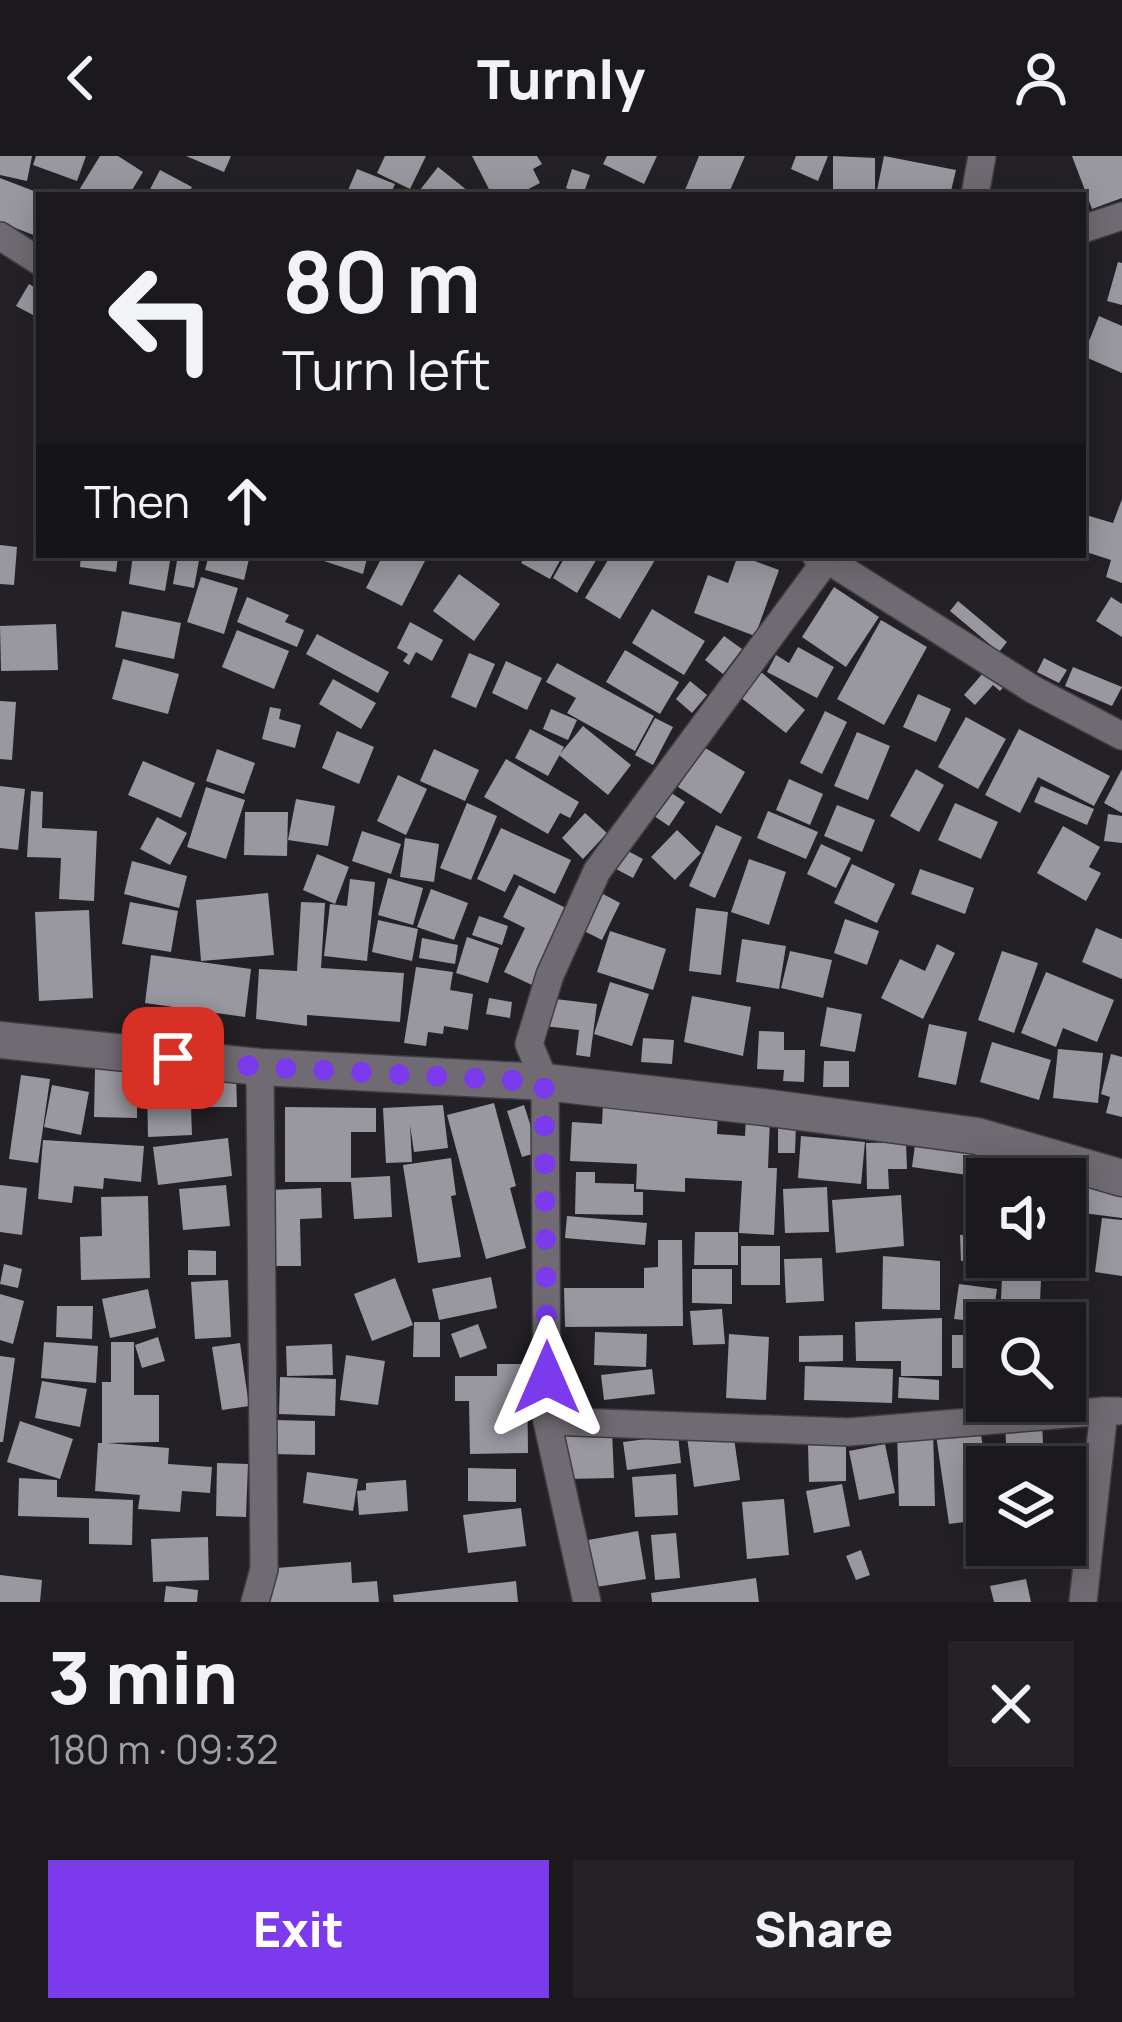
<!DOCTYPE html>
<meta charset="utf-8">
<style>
body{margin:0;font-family:Manrope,sans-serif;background:#242225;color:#f1f3f6;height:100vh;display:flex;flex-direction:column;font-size:45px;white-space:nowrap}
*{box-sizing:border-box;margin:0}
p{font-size:39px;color:#a0a0a3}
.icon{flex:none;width:66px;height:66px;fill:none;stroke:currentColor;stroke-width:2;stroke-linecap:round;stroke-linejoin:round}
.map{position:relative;height:1446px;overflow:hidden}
.drawer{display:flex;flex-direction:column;background:#1b191c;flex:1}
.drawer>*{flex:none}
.hud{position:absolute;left:36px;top:36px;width:1050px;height:366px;border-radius:0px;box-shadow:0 6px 30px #0003,0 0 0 3px #39383b;background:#1b191c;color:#f1f3f6;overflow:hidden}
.tools{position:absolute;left:966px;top:1002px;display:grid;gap:24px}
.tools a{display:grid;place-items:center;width:120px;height:120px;border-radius:0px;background:#1b191c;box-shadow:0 6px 30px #0003,0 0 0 3px #39383b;font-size:60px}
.pin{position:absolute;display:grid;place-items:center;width:102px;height:102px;color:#fff;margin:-51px;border-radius:24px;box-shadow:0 6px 18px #0006}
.me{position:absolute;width:132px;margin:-66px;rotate:0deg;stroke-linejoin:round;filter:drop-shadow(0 0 9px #0008)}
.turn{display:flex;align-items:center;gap:42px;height:252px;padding:0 48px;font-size:54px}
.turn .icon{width:156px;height:156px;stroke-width:2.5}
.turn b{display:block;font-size:84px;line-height:102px}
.then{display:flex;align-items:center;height:114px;padding:0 48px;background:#0003;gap:24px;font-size:45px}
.round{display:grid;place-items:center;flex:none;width:126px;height:126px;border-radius:0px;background:#242225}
.headline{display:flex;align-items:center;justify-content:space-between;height:204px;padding:0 48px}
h1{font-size:72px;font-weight:800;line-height:90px}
.primary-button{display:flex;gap:24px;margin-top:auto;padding:24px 48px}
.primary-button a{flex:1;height:138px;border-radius:0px;background:#7c3aed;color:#fff;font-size:48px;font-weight:800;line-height:138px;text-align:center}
.primary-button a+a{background:#242225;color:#f1f3f6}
header{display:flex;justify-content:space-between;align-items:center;height:156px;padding:0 48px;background:#1b191c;font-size:54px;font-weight:800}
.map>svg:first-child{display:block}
.building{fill:#99979f}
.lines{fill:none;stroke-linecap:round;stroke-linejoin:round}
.street-casing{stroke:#403d42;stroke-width:30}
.secondary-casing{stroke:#403d42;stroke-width:39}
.street{stroke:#706b72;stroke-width:27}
.secondary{stroke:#706b72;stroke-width:36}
.route{stroke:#7c3aed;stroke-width:21;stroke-dasharray:0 37.8}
</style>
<header><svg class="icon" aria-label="back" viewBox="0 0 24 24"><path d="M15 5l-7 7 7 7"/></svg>Turnly<svg class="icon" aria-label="person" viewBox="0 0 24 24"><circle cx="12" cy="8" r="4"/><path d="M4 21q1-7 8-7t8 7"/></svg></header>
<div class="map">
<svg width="1122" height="1446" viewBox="0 0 1122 1446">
<rect width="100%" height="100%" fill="#242126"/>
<g class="building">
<polygon points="0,0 32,0 27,25 0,19"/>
<polygon points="36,0 86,0 77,25 33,9"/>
<polygon points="100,0 118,0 143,16 129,39 76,39"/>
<polygon points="186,0 231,0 224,16"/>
<polygon points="385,0 426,0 410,33 377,17"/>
<polygon points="472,0 537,0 542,8 533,13 540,27 517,39 492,39"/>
<polygon points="607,0 657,0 644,28 603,8"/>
<polygon points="699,0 745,0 728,39 683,39"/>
<polygon points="796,0 828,0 818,25 791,13"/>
<polygon points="833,0 875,2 875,37 833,36"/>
<polygon points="884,0 956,14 950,39 876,39"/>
<polygon points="1072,0 1122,0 1122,42 1092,53"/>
<polygon points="438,11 473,39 416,39"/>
<polygon points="357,13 395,28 390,39 346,39"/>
<polygon points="572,13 590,19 583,39 566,32"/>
<polygon points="160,14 192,31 187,39 147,39"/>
<polygon points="0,22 39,37 36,80 0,66"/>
<polygon points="1118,106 1122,107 1122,149 1107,145"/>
<polygon points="29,128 39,134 39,148 33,159 16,150"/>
<polygon points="1099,160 1122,170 1122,217 1083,200"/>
<polygon points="1122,343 1122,427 1106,421 1111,404 1083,395 1086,359 1113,367"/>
<polygon points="0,389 17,391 14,429 0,428"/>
<polygon points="81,399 118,401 116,416 80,411"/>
<polygon points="133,399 171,399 165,435 129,428"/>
<polygon points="178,399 200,399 194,432 173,428"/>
<polygon points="209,399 250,399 244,424 205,414"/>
<polygon points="306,399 368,399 363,418"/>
<polygon points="383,399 428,399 402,450 366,432"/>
<polygon points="526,399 563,399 550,423 521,407"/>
<polygon points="566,399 599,399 577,437 553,422"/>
<polygon points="611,399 658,399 620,463 585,442"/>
<polygon points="738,399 779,414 755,480 694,457 708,419 728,427"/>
<polygon points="459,418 500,448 474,485 433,455"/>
<polygon points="201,421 238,432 224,478 187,466"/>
<polygon points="834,431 879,461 846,511 802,481"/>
<polygon points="247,441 289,459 285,466 304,474 297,491 237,466"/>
<polygon points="1111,441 1122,448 1122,481 1096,465"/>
<polygon points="958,445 1007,486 999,496 950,455"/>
<polygon points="652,453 705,485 684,519 632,487"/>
<polygon points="122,455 181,467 174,503 115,491"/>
<polygon points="881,464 927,491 884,569 837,543"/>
<polygon points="410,466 443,484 432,505 416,496 409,509 403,505 408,498 397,492"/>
<polygon points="56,468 58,514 1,515 0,470"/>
<polygon points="237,474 289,495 274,533 222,511"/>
<polygon points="317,478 389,516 378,537 306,498"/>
<polygon points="724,480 742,493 723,518 705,504"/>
<polygon points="798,491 834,511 817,542 767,516 776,499 789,507"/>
<polygon points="625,494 679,526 660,558 606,526"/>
<polygon points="469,497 495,508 476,552 451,541"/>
<polygon points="1044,502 1067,514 1059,527 1037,516"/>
<polygon points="123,503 179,518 168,558 112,543"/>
<polygon points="506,505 542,522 527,554 492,537"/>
<polygon points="557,507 654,560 635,595 567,557 576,542 546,526"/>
<polygon points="990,509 1008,526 1000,535 993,529 975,549 964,539"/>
<polygon points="1073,511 1122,531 1112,550 1065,530"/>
<polygon points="761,516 805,554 786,577 740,541"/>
<polygon points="333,523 376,547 361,573 319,548"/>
<polygon points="690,525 707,539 692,557 676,543"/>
<polygon points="918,538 951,553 936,586 903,571"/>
<polygon points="0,545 16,546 12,604 0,603"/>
<polygon points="270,551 281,553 279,563 301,569 295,592 262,583"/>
<polygon points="551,553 577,564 568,584 543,573"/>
<polygon points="825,555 847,566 822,618 800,607"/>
<polygon points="966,561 1006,583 978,633 938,611"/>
<polygon points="655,562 673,571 653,609 635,599"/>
<polygon points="583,570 631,609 608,639 559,599"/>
<polygon points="530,573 564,591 548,620 515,602"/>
<polygon points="1019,573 1110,620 1094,650 1038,621 1020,657 985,639"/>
<polygon points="337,575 374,591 359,628 322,612"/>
<polygon points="857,576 890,590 868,644 834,630"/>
<polygon points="702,590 745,616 721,658 678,631"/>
<polygon points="217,593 255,607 244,638 206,625"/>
<polygon points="434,593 479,614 465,645 420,625"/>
<polygon points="506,603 579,646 570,662 560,657 548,678 484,641"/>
<polygon points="143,605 195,627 181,662 128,639"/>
<polygon points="916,613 944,629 919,676 890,660"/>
<polygon points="1122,613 1122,657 1104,647"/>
<polygon points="398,619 427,633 406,679 377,665"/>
<polygon points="789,623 823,638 810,669 776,654"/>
<polygon points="0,630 25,633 18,694 0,692"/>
<polygon points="1041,630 1094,653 1087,669 1034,646"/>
<polygon points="206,631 245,644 226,703 187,691"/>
<polygon points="667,634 685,646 669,670 651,658"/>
<polygon points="31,635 43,636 42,672 97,675 94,745 59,743 61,702 27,701"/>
<polygon points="296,643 335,650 328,690 288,684"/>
<polygon points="467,647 497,660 471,724 440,712"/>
<polygon points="955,647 998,666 981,703 938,684"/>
<polygon points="837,649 875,664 862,696 824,680"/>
<polygon points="768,655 818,676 806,703 757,682"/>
<polygon points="245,656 288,656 287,700 244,699"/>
<polygon points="585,657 607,677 583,703 562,682"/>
<polygon points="1108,658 1122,660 1122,687 1104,685"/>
<polygon points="157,661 187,677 170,709 140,693"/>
<polygon points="716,669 742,681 715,742 689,730"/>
<polygon points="1063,670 1100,691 1089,711 1101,717 1086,745 1037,717"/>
<polygon points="501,672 571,704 555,738 514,718 505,736 477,723"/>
<polygon points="677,674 701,697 675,724 651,701"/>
<polygon points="362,675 401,688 391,718 352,705"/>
<polygon points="405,682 439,688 434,726 400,721"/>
<polygon points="821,688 851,702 836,732 807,718"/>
<polygon points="626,694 643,703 633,722 616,713"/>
<polygon points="317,698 349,711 335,748 303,734"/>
<polygon points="749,703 786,716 769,769 731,756"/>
<polygon points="132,705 187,720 179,752 124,738"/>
<polygon points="852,708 895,728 877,767 834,747"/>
<polygon points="920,713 974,732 965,758 911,738"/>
<polygon points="388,722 423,732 413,769 378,759"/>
<polygon points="350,723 375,726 367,805 324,800 330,748 347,750"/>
<polygon points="519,729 568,753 532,829 504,816 525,772 503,761"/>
<polygon points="431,733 468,747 454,784 417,771"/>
<polygon points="268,737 274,799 201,805 196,744"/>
<polygon points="603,738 620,747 602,784 584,775"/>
<polygon points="130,746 178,755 171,796 122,788"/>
<polygon points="301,746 325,747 321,812 404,817 400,866 307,859 307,870 256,863 259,813 297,815"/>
<polygon points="696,752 728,756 721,819 689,815"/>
<polygon points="89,754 93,842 39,845 35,756"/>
<polygon points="479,760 508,770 502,789 472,779"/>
<polygon points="845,763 879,775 867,809 834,797"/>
<polygon points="378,764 418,773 412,805 372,796"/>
<polygon points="1096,772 1122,783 1122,823 1082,806"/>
<polygon points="610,775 666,793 653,834 597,816"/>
<polygon points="467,781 499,792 488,827 456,817"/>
<polygon points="422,782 458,789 455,808 419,802"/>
<polygon points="742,783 786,790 779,833 736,826"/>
<polygon points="937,788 955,797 923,863 881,842 900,803 925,815"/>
<polygon points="790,795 832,804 823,842 781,832"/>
<polygon points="1002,795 1038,807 1014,877 978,864"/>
<polygon points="151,799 251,813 245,861 145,847"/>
<polygon points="416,811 453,816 450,834 473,838 468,874 444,870 443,878 428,876 426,890 404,887"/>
<polygon points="1046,816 1114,844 1097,886 1063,872 1056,891 1021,877"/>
<polygon points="610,826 649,838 632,890 594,878"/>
<polygon points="692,840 751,851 743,900 684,886"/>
<polygon points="489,842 512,846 510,862 486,858"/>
<polygon points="547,842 597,848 590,901 576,899 579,874 544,870"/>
<polygon points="827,851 862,858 855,896 820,890"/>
<polygon points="929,868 967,876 956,929 918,921"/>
<polygon points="759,875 784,876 784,894 805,894 804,926 783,925 784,914 757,913"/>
<polygon points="643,882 674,884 672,908 641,906"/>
<polygon points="992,886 1051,904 1039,944 980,926"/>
<polygon points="1058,893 1103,897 1098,947 1053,942"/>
<polygon points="1111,898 1122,901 1122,961 1106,957 1110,941 1101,938"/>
<polygon points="824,905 849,905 849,931 823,931"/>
<polygon points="95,913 137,914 137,962 94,961"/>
<polygon points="236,918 237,951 191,951 192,979 148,981 147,930 192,929 191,919"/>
<polygon points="21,919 50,923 38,1007 9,1003"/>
<polygon points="52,929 89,936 81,979 44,971"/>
<polygon points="603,945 718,952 717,978 745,980 746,961 770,963 768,1012 777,1012 774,1079 739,1077 742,1025 685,1022 685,1036 636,1033 637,1008 570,1005 572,966 602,968"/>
<polygon points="494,947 516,1030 510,1032 526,1092 486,1103 447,959"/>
<polygon points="443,949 448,992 414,996 410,969 412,1006 386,1007 383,952"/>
<polygon points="524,949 539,996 522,1001 507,955"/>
<polygon points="285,951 376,952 376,976 351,976 351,1022 390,1020 392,1061 354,1063 351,1026 285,1026"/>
<polygon points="778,968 796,968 795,997 778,997"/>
<polygon points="801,980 865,986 861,1028 798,1022"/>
<polygon points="228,982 232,1020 158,1029 153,991"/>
<polygon points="43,984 144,990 141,1026 104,1022 103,1033 74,1030 72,1047 38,1043"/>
<polygon points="906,986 907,1013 888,1013 889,1033 867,1033 866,987"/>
<polygon points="915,989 978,999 974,1020 912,1011"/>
<polygon points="451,1002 456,1039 451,1040 461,1101 418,1107 403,1009"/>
<polygon points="1009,1006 1070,1023 1026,1023 1006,1017"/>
<polygon points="576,1016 595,1016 595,1027 634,1028 634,1036 643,1036 643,1059 575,1058"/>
<polygon points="1071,1027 1122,1033 1122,1062 1067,1055"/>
<polygon points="0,1029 27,1032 22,1079 0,1076"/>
<polygon points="226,1029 230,1070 183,1074 179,1033"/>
<polygon points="827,1031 829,1076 785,1077 783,1033"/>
<polygon points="321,1032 322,1062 300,1063 301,1110 272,1110 269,1034"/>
<polygon points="901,1039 904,1090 836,1097 832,1044"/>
<polygon points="148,1040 150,1122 81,1124 80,1081 102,1080 101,1041"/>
<polygon points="567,1060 647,1067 645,1089 565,1082"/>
<polygon points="1102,1062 1122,1064 1122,1120 1095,1116"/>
<polygon points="695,1076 738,1076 738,1109 694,1109"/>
<polygon points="987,1078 987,1103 961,1105 960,1079"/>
<polygon points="658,1084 682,1084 683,1170 565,1171 564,1132 644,1132 644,1112 658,1111"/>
<rect x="741" y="1090" width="39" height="39"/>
<polygon points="188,1094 216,1095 216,1119 188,1119"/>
<polygon points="883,1100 940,1105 940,1154 882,1153"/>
<polygon points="822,1102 824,1145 786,1147 784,1103"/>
<polygon points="4,1108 22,1113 18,1132 0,1128"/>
<polygon points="692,1113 732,1113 732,1148 692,1147"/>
<polygon points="491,1121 497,1152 439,1164 432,1133"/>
<polygon points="1002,1121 1041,1123 1039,1167 1000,1167"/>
<polygon points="395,1122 413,1169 372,1185 354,1138"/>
<polygon points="228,1124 231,1181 195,1183 191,1126"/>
<polygon points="959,1128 997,1133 992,1167 954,1163"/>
<polygon points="148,1133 156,1172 110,1182 102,1143"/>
<polygon points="0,1138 24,1145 13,1188 0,1184"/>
<polygon points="57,1150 93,1150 92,1183 56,1181"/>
<polygon points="722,1153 725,1188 693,1189 690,1155"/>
<polygon points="942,1162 942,1220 901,1220 901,1205 856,1205 855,1166"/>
<polygon points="414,1166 440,1166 440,1201 413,1201"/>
<polygon points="478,1168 487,1192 460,1202 451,1178"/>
<polygon points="595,1176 647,1178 646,1211 594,1209"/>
<polygon points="729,1178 769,1181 766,1244 726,1242"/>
<polygon points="843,1179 843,1205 799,1206 799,1180"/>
<rect x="952" y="1179" width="35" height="33"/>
<polygon points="158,1181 165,1205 142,1212 135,1189"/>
<polygon points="44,1186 98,1190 96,1227 41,1222"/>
<polygon points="111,1186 134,1186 134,1239 159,1239 159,1286 107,1287 169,1292 168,1308 212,1311 210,1337 182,1335 180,1356 138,1353 140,1339 95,1335 98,1287 102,1287 102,1226 111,1226"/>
<polygon points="240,1187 249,1250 222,1254 212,1191"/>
<polygon points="332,1188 333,1219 287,1220 286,1190"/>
<polygon points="346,1199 385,1205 378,1249 340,1244"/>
<polygon points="0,1200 15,1202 3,1286 0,1286"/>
<polygon points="497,1208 527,1208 528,1297 470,1298 469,1245 455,1245 455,1220 497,1220"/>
<polygon points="805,1210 893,1213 892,1247 804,1244"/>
<polygon points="652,1213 655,1238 604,1244 601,1219"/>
<polygon points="280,1221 336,1223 335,1260 279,1258"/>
<polygon points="899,1221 939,1224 939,1244 898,1242"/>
<polygon points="42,1225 87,1233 80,1271 35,1262"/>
<polygon points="273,1264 315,1265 315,1299 273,1298"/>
<polygon points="20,1265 73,1283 60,1323 7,1306"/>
<polygon points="1042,1267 1044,1305 1007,1307 1005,1268"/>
<polygon points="980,1272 987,1318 987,1363 949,1368 936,1279"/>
<polygon points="897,1273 933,1273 935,1350 899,1350"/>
<polygon points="612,1274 614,1322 567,1323 565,1276"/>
<polygon points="733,1275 740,1324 694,1331 687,1281"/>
<polygon points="678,1279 681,1307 627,1314 623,1286"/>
<polygon points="846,1288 846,1325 809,1326 808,1289"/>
<polygon points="885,1288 895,1337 859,1344 849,1295"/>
<polygon points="217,1307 248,1308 246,1361 216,1360"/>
<polygon points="468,1312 516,1313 516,1346 468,1345"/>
<polygon points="307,1316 358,1323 353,1355 303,1347"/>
<polygon points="676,1318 678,1359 635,1361 632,1321"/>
<polygon points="1065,1320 1090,1324 1082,1380 1065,1377"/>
<polygon points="19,1322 57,1324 57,1341 133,1344 132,1389 89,1388 89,1362 18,1360"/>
<polygon points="406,1324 408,1355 359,1359 357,1335 366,1334 366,1327"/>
<polygon points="842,1328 850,1370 814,1377 806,1335"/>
<polygon points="784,1343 789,1399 747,1403 742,1346"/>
<polygon points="521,1352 526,1390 468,1397 463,1359"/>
<polygon points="638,1375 646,1423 596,1431 588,1384"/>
<polygon points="676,1377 680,1422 655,1424 651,1379"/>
<polygon points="208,1381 209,1424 153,1426 151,1383"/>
<polygon points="861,1394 870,1419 856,1424 846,1400"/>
<polygon points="351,1406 352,1427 377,1425 379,1446 267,1446 264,1413"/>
<polygon points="0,1419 42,1424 40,1446 0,1446"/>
<polygon points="756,1422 759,1446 652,1446 651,1437"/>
<polygon points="1026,1423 1031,1446 994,1446 990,1430"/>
<polygon points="516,1425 518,1446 394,1446 393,1439"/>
<polygon points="166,1430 198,1434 197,1446 164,1446"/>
</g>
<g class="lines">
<g class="street-casing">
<g id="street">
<polyline points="975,39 982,0"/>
<polyline points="1083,73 1122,60"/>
<polyline points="0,80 39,105"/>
<polyline points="816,400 828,404 1034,534 1122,580"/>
<polyline points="547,1265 849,1276 1104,1255"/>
<polyline points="255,1446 264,1413 260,911"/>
<polyline points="587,1446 547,1265 545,926 529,888 550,819 597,715 830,399"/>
<polyline points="1083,1446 1104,1255 1118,1255"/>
</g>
</g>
<g class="secondary-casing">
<polyline id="secondary" points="0,884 260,911 545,926 763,951 977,980 1122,1022"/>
</g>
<use href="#street" class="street"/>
<use href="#secondary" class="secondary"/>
</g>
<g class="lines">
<polyline class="route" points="173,902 260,911 544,926 547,1222"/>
</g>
</svg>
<div class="tools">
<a><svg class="icon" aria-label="sound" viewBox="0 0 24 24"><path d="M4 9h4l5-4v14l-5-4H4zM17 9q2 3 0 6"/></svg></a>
<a><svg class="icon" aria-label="search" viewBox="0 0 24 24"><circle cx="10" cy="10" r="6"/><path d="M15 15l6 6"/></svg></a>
<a><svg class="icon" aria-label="layers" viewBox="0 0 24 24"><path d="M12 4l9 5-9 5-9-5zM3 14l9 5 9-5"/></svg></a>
</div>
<div class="pin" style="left:173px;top:902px;background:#d93025"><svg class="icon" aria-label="arrive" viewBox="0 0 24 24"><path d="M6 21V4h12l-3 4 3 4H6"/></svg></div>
<svg class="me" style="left:547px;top:1222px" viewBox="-20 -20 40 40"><path d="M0-17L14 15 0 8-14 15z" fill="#7c3aed" stroke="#fff" stroke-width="4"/></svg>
<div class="hud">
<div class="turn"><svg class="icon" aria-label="left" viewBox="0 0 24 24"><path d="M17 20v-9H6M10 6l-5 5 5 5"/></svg><div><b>80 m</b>Turn left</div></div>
<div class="then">Then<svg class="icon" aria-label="ahead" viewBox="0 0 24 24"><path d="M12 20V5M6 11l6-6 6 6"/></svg></div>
</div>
</div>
<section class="drawer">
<div class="headline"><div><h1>3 min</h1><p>180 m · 09:32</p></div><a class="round"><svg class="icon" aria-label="close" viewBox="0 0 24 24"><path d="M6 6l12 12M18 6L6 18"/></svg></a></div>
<div class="primary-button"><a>Exit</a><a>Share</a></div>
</section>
